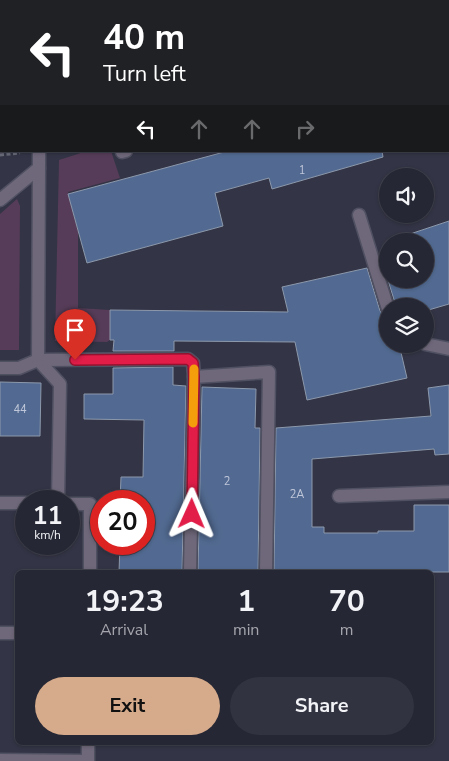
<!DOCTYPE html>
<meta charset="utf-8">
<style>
body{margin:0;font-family:"Nunito Sans",sans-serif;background:#323340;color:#f1f3f6;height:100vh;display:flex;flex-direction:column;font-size:19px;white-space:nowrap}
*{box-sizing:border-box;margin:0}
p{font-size:16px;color:#a4a5ac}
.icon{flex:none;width:28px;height:28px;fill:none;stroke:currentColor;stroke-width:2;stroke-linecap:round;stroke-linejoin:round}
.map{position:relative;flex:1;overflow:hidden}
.panel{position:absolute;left:15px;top:570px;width:419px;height:175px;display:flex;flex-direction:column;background:#262734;border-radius:8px;box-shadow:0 1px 4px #0004,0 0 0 1px #42444f}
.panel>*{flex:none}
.guide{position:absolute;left:0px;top:0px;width:450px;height:152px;box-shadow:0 1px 4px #0004,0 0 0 1px #42444f;background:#202124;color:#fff;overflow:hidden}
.fabs{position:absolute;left:379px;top:168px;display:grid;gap:10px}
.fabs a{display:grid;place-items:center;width:55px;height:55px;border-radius:50%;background:#262734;box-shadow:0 1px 4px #0004,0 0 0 1px #42444f;font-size:25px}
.speed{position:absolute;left:15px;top:490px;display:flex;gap:10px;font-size:25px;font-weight:700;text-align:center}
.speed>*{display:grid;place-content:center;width:65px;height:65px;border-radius:50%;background:#262734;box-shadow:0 1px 4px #0004,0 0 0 1px #42444f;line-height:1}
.speed small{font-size:12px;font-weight:400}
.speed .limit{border:8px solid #d22;background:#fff;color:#111}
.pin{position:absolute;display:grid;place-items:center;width:42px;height:42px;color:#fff;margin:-51px -21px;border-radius:50% 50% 50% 0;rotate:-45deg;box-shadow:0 0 5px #0007}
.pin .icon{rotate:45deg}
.me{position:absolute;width:55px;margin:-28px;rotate:1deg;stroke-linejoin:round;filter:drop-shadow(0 0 4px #0008)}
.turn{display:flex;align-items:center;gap:18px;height:105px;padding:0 20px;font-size:22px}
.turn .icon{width:65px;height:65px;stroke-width:2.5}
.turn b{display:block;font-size:35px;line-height:42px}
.lanes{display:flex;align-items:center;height:48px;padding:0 20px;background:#0003;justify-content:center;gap:25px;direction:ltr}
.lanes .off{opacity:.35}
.eta{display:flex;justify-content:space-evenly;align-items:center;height:85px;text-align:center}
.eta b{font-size:30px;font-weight:700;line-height:35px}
.button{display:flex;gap:10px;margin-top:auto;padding:10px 20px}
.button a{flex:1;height:58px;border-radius:30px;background:#d6ab8b;color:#111;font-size:20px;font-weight:700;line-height:58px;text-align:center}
.button a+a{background:#323340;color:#f1f3f6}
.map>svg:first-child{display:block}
.green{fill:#563c58}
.building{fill:#526a91;stroke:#8c98ab}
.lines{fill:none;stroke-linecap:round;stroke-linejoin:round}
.service-casing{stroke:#4f5061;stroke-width:15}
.minor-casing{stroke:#4f5061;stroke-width:15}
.primary-casing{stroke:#4f5061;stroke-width:15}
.path{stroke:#6a6b7a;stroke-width:3;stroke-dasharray:4 2.5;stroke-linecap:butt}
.service{stroke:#6f687b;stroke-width:12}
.minor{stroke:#6f687b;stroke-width:12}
.primary{stroke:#a899bf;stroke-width:12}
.route-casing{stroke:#92132f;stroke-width:12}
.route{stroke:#e11d48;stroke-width:9}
.slow{stroke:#f59e0b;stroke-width:9}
.labels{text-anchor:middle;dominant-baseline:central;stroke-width:5;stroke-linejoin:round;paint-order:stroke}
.number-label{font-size:11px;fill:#c0c7da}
</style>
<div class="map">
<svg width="449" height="761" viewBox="0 0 449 761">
<rect width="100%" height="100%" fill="#333445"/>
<g class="green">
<polygon points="87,151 111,151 120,178 68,192 78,231 78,308 110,310 110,340 107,342 55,341 59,160"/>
<polygon points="17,199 20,206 19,350 0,350 0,214"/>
</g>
<g class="building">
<polygon points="228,151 382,151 383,157 272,189 269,178 215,193 223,226 87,263 68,194"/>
<polygon points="449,221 449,304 425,311 425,306 396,306 383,264 388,263 388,279 425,279 425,241 392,241 392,240"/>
<polygon points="367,268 380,311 383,315 388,317 388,344 399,344 407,378 307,400 295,342 174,341 174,351 113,351 114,340 110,340 110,310 288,312 282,287"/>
<polygon points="173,367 173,385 186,386 182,572 119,572 120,544 144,544 144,501 120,501 121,477 143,477 144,420 84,419 84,394 113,394 113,368"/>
<polygon points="0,382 41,383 40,436 0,436"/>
<polygon points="449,385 449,454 435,455 434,449 312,459 312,527 324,527 324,533 378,533 378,531 414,531 414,505 449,505 449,572 274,572 276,428 431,416 428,388"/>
<polygon points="202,387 256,389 255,428 260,428 258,572 198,572"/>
</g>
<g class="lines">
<g class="service-casing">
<g id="service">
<polyline points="122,152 126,151"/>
<polyline points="359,215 388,309"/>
<polyline points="425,344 449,349"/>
<polyline points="38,360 60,384 58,501"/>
<polyline points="0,368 19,368 38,360 188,359 193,363 194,377"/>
<polyline points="339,496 449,492"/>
<polyline points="0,503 26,503"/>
<polyline points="69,504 90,504 90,572"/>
<polyline points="190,572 194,377 269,372 266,572"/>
<polyline points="0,633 18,633"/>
<polyline points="0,760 88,761 88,742"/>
</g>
</g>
<g class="minor-casing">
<g id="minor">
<polyline points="449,4 449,5"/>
<polyline points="0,200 39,168 39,151"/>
<polyline points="38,360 39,168"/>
</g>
</g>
<g class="primary-casing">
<g id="primary">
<polyline points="314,1 319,0"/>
<polyline points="438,1 442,0"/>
<polyline points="0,69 1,69"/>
<polyline points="0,110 1,110"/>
</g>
</g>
<polyline class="path" points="0,155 20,153"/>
<use href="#service" class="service"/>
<use href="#minor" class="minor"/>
<use href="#primary" class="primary"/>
</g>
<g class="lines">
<g class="route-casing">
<polyline id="route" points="75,360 188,359 193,363 194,377 192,514"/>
</g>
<use href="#route" class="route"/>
<polyline class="slow" points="193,423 194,369"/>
</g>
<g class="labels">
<g class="number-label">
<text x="302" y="170">1</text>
<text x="20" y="409">44</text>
<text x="227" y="481">2</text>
<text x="297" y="494">2А</text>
</g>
</g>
</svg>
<div class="fabs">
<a><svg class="icon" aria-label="sound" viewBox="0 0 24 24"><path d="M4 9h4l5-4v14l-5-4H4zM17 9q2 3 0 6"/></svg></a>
<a><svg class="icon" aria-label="search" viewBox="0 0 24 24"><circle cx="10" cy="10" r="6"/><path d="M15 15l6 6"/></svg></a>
<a><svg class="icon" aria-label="layers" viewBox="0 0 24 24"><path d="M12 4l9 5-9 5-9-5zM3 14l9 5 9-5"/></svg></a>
</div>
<div class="speed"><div>11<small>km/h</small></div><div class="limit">20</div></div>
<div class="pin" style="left:75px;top:360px;background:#d93025"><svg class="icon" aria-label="arrive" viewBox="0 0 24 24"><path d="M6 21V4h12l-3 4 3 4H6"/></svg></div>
<svg class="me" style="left:192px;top:514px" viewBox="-20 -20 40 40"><path d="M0-17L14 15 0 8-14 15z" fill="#e11d48" stroke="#fff" stroke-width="4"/></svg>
<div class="guide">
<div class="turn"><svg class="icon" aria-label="left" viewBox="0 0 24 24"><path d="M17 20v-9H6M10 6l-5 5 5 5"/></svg><div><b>40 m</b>Turn left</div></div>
<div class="lanes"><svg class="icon" aria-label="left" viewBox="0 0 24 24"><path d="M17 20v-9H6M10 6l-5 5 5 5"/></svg><svg class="icon off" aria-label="ahead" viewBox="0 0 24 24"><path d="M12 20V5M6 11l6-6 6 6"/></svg><svg class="icon off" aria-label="ahead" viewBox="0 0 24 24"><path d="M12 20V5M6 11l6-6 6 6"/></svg><svg class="icon off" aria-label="right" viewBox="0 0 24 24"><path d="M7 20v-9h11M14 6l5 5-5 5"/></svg></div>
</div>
<section class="panel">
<div class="eta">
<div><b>19:23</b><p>Arrival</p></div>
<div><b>1</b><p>min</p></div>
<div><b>70</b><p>m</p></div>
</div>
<div class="button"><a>Exit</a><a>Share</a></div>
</section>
</div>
